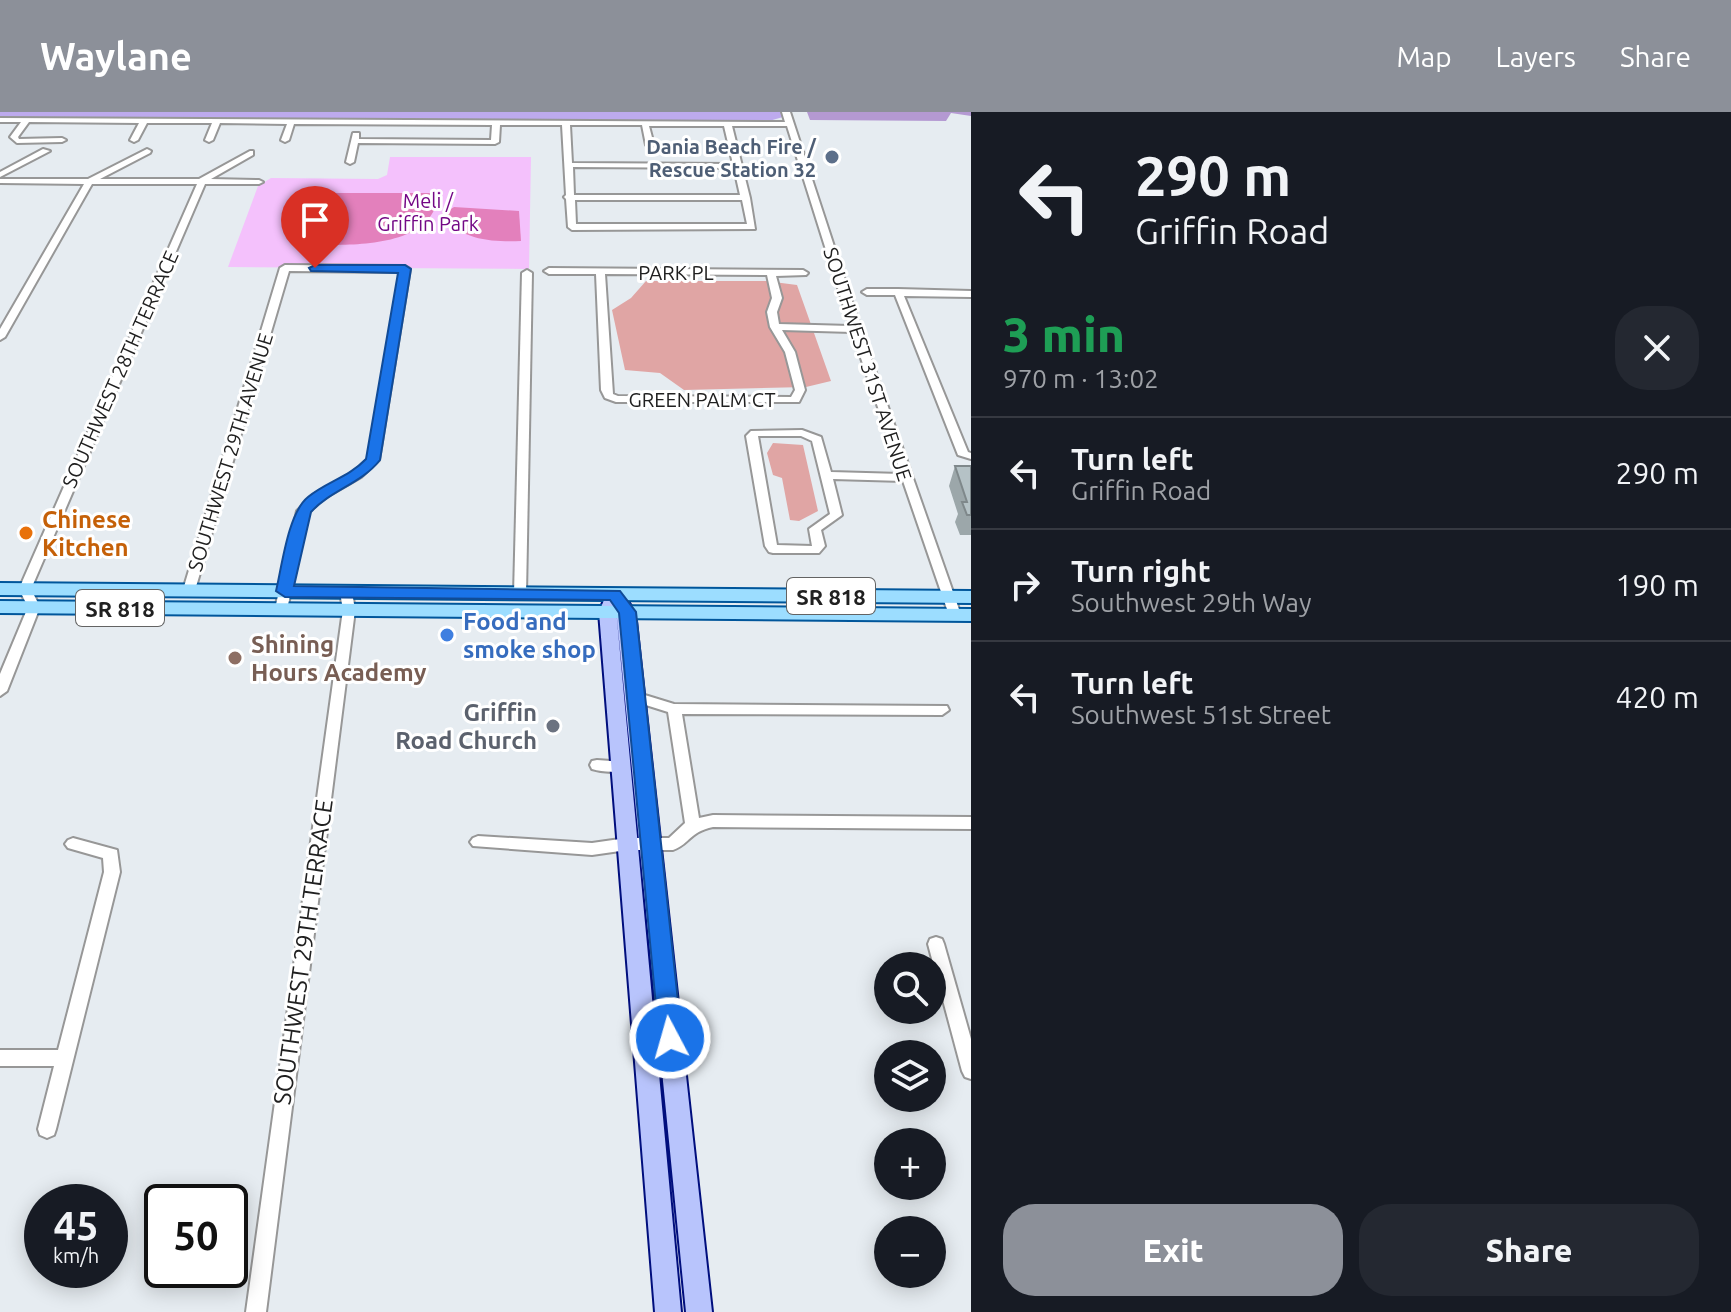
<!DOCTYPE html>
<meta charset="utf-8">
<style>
body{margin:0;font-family:Ubuntu,sans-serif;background:#242831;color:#f1f3f6;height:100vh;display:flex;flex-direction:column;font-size:30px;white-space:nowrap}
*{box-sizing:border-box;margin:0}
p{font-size:26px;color:#9ea1a6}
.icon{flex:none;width:44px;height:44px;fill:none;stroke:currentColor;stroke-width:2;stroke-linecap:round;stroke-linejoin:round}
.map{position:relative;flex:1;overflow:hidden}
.sheet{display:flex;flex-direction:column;background:#171b24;width:760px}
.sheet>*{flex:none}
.hud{background:#171b24;color:#f1f3f6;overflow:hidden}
.buttons{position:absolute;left:874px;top:840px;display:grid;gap:16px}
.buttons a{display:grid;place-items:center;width:72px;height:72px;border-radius:50%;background:#171b24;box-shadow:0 4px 20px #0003;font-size:40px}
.speed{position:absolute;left:24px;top:1072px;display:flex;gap:16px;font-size:40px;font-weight:700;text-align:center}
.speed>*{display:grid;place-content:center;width:104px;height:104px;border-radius:50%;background:#171b24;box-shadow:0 4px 20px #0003;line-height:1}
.speed small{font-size:20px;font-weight:400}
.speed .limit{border:4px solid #111;border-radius:12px;background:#fff;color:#111}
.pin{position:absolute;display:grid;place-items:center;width:68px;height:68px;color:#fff;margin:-82px -34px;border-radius:50% 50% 50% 0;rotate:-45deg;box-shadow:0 0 8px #0007}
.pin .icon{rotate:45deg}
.me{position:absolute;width:88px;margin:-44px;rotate:354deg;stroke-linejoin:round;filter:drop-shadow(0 0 6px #0008)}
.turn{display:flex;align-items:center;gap:28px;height:168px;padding:0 32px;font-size:36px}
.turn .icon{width:104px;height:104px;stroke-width:2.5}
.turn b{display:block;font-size:56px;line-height:68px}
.round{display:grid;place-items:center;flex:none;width:84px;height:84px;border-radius:32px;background:#242831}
.overview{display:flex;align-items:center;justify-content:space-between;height:136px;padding:0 32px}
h1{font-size:48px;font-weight:800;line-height:60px;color:#1e9e55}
.primary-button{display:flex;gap:16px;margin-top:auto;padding:16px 32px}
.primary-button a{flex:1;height:92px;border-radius:32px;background:#8c9099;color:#fff;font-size:32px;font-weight:800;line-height:92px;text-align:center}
.primary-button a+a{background:#242831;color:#f1f3f6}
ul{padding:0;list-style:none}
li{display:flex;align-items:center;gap:24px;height:112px;padding:0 32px;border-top:2px solid #363941}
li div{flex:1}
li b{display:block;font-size:30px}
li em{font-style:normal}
header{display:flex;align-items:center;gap:48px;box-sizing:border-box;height:112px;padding:0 40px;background:#8c9099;color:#fff}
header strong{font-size:38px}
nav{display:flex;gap:44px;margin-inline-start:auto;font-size:28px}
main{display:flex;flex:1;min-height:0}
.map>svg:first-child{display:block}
.grass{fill:#bdaaed}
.forest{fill:#b499d2}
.park{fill:#f4c1fc}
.pitch{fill:#e380bc}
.water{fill:#e0a5a4}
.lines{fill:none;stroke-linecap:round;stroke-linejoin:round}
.street-casing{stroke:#979797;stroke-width:4}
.secondary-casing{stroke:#000e7d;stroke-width:4}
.primary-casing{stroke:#00569b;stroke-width:4}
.street{fill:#fff;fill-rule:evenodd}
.secondary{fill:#b8c4fc;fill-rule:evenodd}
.primary{fill:#9cddff;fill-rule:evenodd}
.wall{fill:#9ca7aa}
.building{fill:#b5c2c6;stroke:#7f888b;stroke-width:2}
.route{fill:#1a73e8;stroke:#114b97;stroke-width:2}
.service-dot{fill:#5c6f8a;stroke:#fff;stroke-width:3}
.food-dot{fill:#e8710a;stroke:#fff;stroke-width:3}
.shop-dot{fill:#3f7fe0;stroke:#fff;stroke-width:3}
.education-dot{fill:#8d6e63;stroke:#fff;stroke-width:3}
.worship-dot{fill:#6b7280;stroke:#fff;stroke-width:3}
.labels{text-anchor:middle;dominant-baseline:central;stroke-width:6;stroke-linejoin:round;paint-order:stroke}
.far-service-label{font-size:20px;font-weight:bold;fill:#4e5e75;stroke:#fff;text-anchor:end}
.far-park-label{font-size:20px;fill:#730785;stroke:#fff}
.far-street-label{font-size:20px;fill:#202020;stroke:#fff}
.shield{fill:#fff;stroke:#636363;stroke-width:2}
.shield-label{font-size:22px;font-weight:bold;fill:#202020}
.food-label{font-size:24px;font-weight:bold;fill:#c56008;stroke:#fff;text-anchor:start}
.shop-label{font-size:24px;font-weight:bold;fill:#366cbe;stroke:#fff;text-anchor:start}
.education-label{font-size:24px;font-weight:bold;fill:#785e54;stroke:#fff;text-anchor:start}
.worship-label{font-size:24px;font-weight:bold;fill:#5b616d;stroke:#fff;text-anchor:end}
.street-label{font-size:24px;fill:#202020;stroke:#fff}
</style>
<header>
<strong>Waylane</strong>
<nav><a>Map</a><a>Layers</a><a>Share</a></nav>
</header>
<main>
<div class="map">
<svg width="971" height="1200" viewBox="0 0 971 1200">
<rect width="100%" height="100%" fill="#e6ecf1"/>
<polygon class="grass" points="0,0 781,0 783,5 769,9 94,7 0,6"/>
<polygon class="forest" points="807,0 971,0 971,4 951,1 946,9 810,8"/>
<polygon class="park" points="390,45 531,45 529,157 228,155 258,74 271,66 378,67 387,63"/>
<g class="pitch">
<path d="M324,81h109l3,12c-13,42 -84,40 -119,40l2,-50z"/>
<path d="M454,95l65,4 2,30c-25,1 -60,0 -74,-23l-1,-6z"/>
</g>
<g class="water">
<polygon points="646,169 766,169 797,173 831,269 806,275 684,278 660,261 625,258 612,198 631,186"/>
<polygon points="773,331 803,333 818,399 799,409 790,408 782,366 773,363 767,341"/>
</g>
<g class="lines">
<g class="street-casing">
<g id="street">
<path d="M782,0h8l77,235 94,268 -1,3h-10l-1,-3 -46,-134 -70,-2 9,36 -21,15 4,16 -6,7h-46l-4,-1 -4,-6 -19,-110 5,-5 51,-1 19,7 10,35 70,2 -49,-142 -70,-2 13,22 10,38 -6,12h-183l-11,-4 -4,-8 -5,-116h-47l-5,-3 5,-3 254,2 5,3 -2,2 -30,1 6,22 -5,14 2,12 71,2 -63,-200h-55l18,72 5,31 -183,1 -4,-3 -2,-28 -2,-2 2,-2 -4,-70h-62l-1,17 -4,2 -137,-1 -4,19 -4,2 -4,-2 7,-29h6v6l132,1 1,-15 -198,-1 -5,16 -4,2 -4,-2 6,-16 -67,-1 -7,17 -4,2 -4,-2 7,-17h-65l-9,17 -4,2 -4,-2 9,-17 -110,-1 -11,15 1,2 43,-1 4,2 -4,2 -45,1 -7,-6 11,-15h-21v-4l785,4zM570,13h72l4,20 4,2 4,-2 -5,-19h75l9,38 -161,-1zM573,55l161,1 6,27h-166zM575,88h167l5,24h-171zM605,162l162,1 5,23 -5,14 3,15 15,25 10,38 -4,7 -173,-1 -5,-2zM758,324h43l11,5 18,73 -21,15 3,17 -35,-1z"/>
<polygon points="43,37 50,39 0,65 0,60"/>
<polygon points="147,37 151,39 150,41 100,67 199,67 250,39 253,39 253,43 211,67 259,68 263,70 259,72 205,72 31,477 40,495 7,579 0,584 0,562 28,495 19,477 197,72 92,72 5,225 0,228 0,217 84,72 0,71 0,67 88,67"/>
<polygon points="285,153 405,154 410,157 379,348 361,365 323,387 309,400 287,497 281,501 275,497 297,399 315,382 353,360 368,347 400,160 289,159 195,478 193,481 185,481 183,478 280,156"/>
<polygon points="527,158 532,161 526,482 520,486 514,482 522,161"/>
<polygon points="898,177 971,179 971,185 904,184 968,340 971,341 971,347 958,343 895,183 867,183 862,180 867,177"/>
<polygon points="346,476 352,480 355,498 266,1200 246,1200 343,498 340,480"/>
<path d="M635,580l39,12 273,2 2,4 -7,5 -260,-1 17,104 14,-3 258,2v12l-258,-2c-24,5 -22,16 -40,23h-46l-35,5 -119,-9 -3,-4 3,-4 5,-2 114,7 35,-5h42l16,-15 -17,-111 -38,-12 -2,-3 2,-3z"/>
<path d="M597,648l28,2 2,4 -2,4c-10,3 -23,2 -33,-1l-2,-4 2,-4z"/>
<polygon points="73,726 117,738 120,760 56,1017 54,1023 47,1026 40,1023 38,1017 54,954 0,954 0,938 58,938 104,760 103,746 68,736 65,732 68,728"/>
<polygon points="936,825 942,827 944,832 971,927 971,967 965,965 962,959 928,832 930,827"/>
</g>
</g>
<g class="secondary-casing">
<polygon id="secondary" points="615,478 621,479 635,500 712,1200 686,1200 616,497 681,1200 655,1200 599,500 607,481"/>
</g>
<g class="primary-casing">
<g id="primary">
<polygon points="0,471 971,479 971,491 0,483"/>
<polygon points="0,489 971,497 971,509 0,501"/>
</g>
</g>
<use href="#street" class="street"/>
<use href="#secondary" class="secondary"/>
<use href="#primary" class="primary"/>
</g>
<polygon class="wall" points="955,354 971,354 971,423 960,423 955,410 958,402 949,374"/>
<polygon class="building" points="955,354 971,354 971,403 967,403 962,390 967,390"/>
<path class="route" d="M315,153h90l6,4 -31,191c-19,24 -49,30 -69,52l-17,74 326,5 16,21 46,426 -4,7 -8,3 -8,-3 -3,-7 -40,-425 -9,-13 -325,-3 -9,-6c6,-25 12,-78 32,-94 18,-15 41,-20 58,-38l32,-186 -87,-2 -2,-3z"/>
<circle class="service-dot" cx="832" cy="45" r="8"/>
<circle class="food-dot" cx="26" cy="421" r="8"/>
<circle class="shop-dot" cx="447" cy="523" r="8"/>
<circle class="education-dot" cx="235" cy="546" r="8"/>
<circle class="worship-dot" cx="553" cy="614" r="8"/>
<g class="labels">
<g class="far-service-label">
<text x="816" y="34">Dania Beach Fire /<tspan x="816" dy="23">Rescue Station 32</tspan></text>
</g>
<g class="far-park-label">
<text x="428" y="88">Meli /<tspan x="428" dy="23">Griffin Park</tspan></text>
</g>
<g class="far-street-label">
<text x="676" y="160">PARK PL</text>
<text transform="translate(868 252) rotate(72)">SOUTHWEST 31ST AVENUE</text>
<text transform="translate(120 257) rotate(-66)">SOUTHWEST 28TH TERRACE</text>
<text x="702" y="287">GREEN PALM CT</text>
<text transform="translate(230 340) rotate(-73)">SOUTHWEST 29TH AVENUE</text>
</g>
<g class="shield">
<rect x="787" y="466" width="88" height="36" rx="6"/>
<rect x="76" y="478" width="88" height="36" rx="6"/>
</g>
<g class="shield-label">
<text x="831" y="484">SR 818</text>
<text x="120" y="496">SR 818</text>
</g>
<g class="food-label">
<text x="42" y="407">Chinese<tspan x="42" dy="28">Kitchen</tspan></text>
</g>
<g class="shop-label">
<text x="463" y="509">Food and<tspan x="463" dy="28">smoke shop</tspan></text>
</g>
<g class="education-label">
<text x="251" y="532">Shining<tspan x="251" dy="28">Hours Academy</tspan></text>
</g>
<g class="worship-label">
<text x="537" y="600">Griffin<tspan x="537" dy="28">Road Church</tspan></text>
</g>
<g class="street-label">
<text transform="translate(303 840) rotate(-82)">SOUTHWEST 29TH TERRACE</text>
</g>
</g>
</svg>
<div class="buttons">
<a><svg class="icon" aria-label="search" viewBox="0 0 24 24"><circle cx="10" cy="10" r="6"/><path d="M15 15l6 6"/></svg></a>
<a><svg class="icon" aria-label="layers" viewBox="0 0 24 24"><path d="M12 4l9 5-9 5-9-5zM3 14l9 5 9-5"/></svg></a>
<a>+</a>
<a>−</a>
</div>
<div class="speed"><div>45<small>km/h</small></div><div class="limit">50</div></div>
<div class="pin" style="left:315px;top:156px;background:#d93025"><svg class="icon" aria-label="arrive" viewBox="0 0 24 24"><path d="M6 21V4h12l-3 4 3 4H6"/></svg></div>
<svg class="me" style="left:670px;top:926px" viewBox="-20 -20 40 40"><circle r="17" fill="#1a73e8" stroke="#fff" stroke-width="3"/><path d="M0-11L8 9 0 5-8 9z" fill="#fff"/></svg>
</div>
<section class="sheet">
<div class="hud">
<div class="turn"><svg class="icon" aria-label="left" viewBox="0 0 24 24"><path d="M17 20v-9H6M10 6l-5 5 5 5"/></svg><div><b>290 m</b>Griffin Road</div></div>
</div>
<div class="overview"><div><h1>3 min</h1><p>970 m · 13:02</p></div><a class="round"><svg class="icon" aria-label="close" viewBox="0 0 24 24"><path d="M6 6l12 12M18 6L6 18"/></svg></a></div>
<ul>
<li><svg class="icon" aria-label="left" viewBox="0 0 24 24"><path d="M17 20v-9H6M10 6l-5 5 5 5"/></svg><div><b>Turn left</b><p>Griffin Road</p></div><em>290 m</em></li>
<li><svg class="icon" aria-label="right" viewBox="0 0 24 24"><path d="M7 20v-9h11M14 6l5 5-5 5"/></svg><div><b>Turn right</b><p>Southwest 29th Way</p></div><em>190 m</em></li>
<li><svg class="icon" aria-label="left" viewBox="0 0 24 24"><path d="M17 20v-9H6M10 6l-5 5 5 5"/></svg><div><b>Turn left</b><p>Southwest 51st Street</p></div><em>420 m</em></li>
</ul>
<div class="primary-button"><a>Exit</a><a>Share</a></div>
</section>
</main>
